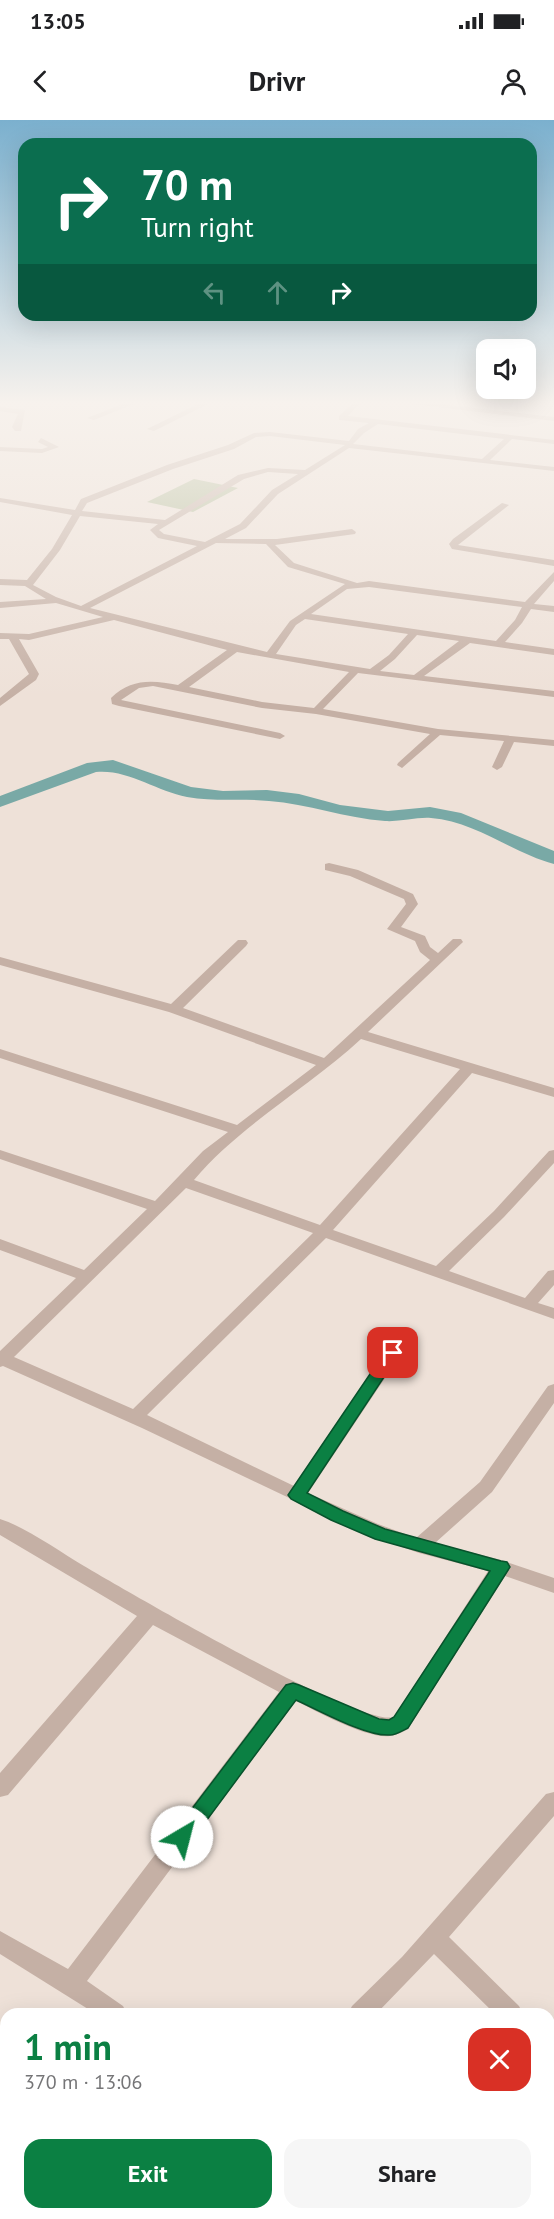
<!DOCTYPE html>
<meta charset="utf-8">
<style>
body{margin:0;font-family:"PT Sans",sans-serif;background:#f6f6f6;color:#202124;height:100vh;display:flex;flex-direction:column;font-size:22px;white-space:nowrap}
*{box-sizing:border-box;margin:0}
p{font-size:20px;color:#757577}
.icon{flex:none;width:33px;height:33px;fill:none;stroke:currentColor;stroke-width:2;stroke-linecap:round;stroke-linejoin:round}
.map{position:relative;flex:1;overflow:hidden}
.drawer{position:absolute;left:0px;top:1888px;width:555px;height:212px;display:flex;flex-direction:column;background:#fff;border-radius:18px 18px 0 0;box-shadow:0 6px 24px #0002}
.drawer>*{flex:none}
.top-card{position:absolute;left:18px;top:18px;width:519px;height:183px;border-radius:18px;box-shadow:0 6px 24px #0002;background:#0b6e4f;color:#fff;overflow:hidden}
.fabs{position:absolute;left:476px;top:219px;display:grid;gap:12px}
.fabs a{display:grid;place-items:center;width:60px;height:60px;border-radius:12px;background:#fff;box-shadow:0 6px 24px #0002;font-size:30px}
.pin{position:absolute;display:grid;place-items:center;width:51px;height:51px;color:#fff;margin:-26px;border-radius:12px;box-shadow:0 3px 9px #0006}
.me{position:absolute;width:66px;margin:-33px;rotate:37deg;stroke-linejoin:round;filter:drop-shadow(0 0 4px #0008)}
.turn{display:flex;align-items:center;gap:21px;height:126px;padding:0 24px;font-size:27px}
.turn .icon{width:78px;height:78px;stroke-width:2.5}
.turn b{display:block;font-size:42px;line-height:51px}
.lanes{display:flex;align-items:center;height:57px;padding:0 24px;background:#0003;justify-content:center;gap:30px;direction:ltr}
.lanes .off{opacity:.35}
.round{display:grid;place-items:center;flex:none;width:63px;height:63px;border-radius:18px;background:#f6f6f6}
.head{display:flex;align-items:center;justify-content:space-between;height:102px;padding:0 24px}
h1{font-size:36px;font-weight:600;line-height:45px;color:#0b8043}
.button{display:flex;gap:12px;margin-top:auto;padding:12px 24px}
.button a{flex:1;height:69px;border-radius:18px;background:#0b8043;color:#fff;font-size:24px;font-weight:600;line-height:69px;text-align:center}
.button a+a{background:#f6f6f6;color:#202124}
.status{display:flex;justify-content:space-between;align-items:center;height:42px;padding:0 30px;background:#fff;direction:ltr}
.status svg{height:16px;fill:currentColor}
header{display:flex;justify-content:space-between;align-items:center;height:78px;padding:0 24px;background:#fff;font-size:27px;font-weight:600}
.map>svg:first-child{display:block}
.green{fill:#b3bc99}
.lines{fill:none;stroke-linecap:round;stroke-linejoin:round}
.river{fill:#79a9a6;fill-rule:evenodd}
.minor{fill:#c5b0a5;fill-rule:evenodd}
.route{fill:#0b8043;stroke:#07532c;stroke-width:1.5}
</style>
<div class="status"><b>13:05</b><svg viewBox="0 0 49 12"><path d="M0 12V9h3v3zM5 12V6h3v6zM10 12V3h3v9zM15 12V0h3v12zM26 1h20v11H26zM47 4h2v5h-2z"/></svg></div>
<header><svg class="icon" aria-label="back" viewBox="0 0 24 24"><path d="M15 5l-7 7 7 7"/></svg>Drivr<svg class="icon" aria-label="person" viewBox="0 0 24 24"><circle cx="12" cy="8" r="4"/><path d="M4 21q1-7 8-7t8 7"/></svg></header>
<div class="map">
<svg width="554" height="2099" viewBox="0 0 554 2099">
<rect width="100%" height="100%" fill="#eee1d8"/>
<polygon class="green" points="194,359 238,368 193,392 147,382"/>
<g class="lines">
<path class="river" d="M113,640l78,27 32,4 44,-1 32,4 41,11 48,6 42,-4 31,6 93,38v13c-42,-11 -79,-43 -123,-46 -15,-1 -31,4 -46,3 -40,-3 -77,-17 -116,-20 -28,-3 -55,1 -82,-4 -31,-6 -59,-28 -91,-25l-96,35v-11l87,-33z"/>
<g class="minor">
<polygon points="125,283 136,283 94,300 87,298"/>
<polygon points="200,283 210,283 154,311 147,309"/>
<path d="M353,283h7l-12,13 206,24v4l-42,-5 -22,21 64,7v4l-205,-23 -71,46 -32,34 -21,11h52l75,-10 4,3 -1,2 -80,11 19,18 63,20 12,-2 156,21 29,-30v9l-20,23 20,2v6l-23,-3 -9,14 -17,19 49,7v6l-84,-12 -46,33 130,15v6l-196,-24 -35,36 115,20 116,11v6l-40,-4 -12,25 -5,3 -5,-3 12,-26 -64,-6 -38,33 -5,-3 1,-2 32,-29 -114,-20 -54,-6 -109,-22 -14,2 -18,12 159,33 5,3 -5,3 -161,-33 -7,-2 -1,-6c20,-20 42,-18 67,-13l49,-35 -113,-30 -85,20 -10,-1 20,35 -3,6 -36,26v-8l29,-24 -20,-35h-9v-6l29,1 74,-17 -47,-14 -56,5v-6l46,-3 -21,-13 -25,-1v-6l27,1 25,-31 20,-34 -72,-13v-4l75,12 6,-11 86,-34 61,-20 26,-12 16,-1 79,9 9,-12 11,-6 -30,-3v-4zM378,304l126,15 -22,20 -129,-15 11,-11zM270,316l75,9 -40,25 -37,-2 -30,7 -73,45 -83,-9 5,-8 5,-2 81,-32 61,-20 22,-12zM268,352l30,2 -26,16 -32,34 -35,18 -41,-8 -5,-4 85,-51zM80,396l78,8 -8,6 8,8 39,8 -116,60 -25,-9 -23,-12 27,-35zM216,423l50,1 22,23 57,17 -55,37 -23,31 -177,-44zM369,467l153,20 -7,13 -19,21 -185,-27 36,-25zM305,499l103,15 -19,21 -19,14 -94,-15 20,-29zM417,515l42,6 -45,34 -34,-4 15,-12zM237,532l112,20 -35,36 -52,-6 -73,-15z"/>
<polygon points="404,283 430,283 554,297 554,301"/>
<polygon points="0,287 25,290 21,311 15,311 12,307 18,294 0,291"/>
<polygon points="41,318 59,327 42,333 0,331 0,327 42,329 48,327 38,322"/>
<polygon points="502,383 509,385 458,425 554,440 554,446 452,429 449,424 453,419"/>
<path d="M329,743l29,7 55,24 5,10 -17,23 24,9 5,11 8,6 15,-14h8l2,3 -95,90 186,56v9l-82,-24 -139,157 103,36 58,-55 55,-60 5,-1v13l-50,54 -55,54 76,27 23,-27 6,-1v15l-16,18 16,5v11l-228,-81 -179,177 147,71 93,-137h12l2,4 -2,4 -91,136 70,31 38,14 64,-56 68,-96 6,-2v19l-62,89 -57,51 66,17 53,18v15l-49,-17 -97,153c-5,3 -11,6 -18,7 -23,3 -72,-24 -94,-35l-209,280 36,25 4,8h-31l-96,-60v-23l68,38 211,-277 -126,-67 -145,170 -8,2v-24l137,-157 -137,-81v-16c26,8 60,33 84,47 41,24 277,162 310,151l94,-146 -69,-18 -54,-19 -223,-106 -139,-62 -3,1v-16l76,-73 -76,-28v-11l84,31 63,-61 -147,-50v-9l155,51 48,-50 25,-19 -228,-74v-9l237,76 79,-60 -147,-53 -169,-47v-8l171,47 67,-64h8l2,3 -2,3 -63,62 141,50 106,-98 -10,-8 -5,-11 -28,-12 19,-25 -2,-5 -54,-23 -25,-6v-6zM361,919l99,30 -140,156 -126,-45c45,-54 114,-92 167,-141zM186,1068l127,45 -180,176 -119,-52z"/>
<polygon points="554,1672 554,1696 449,1817 519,1886 523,1894 495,1894 434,1834 376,1894 348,1894 352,1886 402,1837 546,1674"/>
<polygon points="549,1928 554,1930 554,1958 549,1956"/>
<polygon points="0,2029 6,2030 6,2056 0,2055"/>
</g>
</g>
<linearGradient id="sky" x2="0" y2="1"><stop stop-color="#7bb0ce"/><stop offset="0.49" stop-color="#f7f2ed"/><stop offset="1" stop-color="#f7f2ed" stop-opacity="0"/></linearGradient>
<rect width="554" height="577" fill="url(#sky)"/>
<path class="route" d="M393,1228l7,5 -93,140 36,18 42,18 116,32 6,1 3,5 -102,161c-6,3 -12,7 -18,7 -23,2 -72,-25 -94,-35l-107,144 -7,2 -7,-2 -3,-7 3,-6 111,-146 7,-2 6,2 80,34 10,1 5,-3 96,-146 -115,-32 -44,-19 -40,-21 -3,-4 99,-146z"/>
</svg>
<div class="fabs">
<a><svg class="icon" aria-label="sound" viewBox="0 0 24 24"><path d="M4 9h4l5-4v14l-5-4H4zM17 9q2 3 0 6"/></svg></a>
</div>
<div class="pin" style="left:393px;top:1233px;background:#d93025"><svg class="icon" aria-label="arrive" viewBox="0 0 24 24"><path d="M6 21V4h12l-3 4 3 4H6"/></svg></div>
<svg class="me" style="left:182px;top:1717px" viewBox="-20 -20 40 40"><circle r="19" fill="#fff"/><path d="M0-13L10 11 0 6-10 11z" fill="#0b8043"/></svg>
<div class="top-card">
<div class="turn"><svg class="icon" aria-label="right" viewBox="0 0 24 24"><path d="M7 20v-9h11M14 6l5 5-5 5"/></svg><div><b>70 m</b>Turn right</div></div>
<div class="lanes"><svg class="icon off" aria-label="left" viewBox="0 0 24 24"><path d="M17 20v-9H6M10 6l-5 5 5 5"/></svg><svg class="icon off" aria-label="ahead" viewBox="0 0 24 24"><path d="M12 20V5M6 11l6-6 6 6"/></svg><svg class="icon" aria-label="right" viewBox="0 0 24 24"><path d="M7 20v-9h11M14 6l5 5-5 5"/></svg></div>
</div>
<section class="drawer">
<div class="head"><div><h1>1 min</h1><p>370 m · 13:06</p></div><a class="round" style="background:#d93025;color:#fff"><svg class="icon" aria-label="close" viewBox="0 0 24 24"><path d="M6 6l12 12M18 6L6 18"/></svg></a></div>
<div class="button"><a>Exit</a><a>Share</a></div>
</section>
</div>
